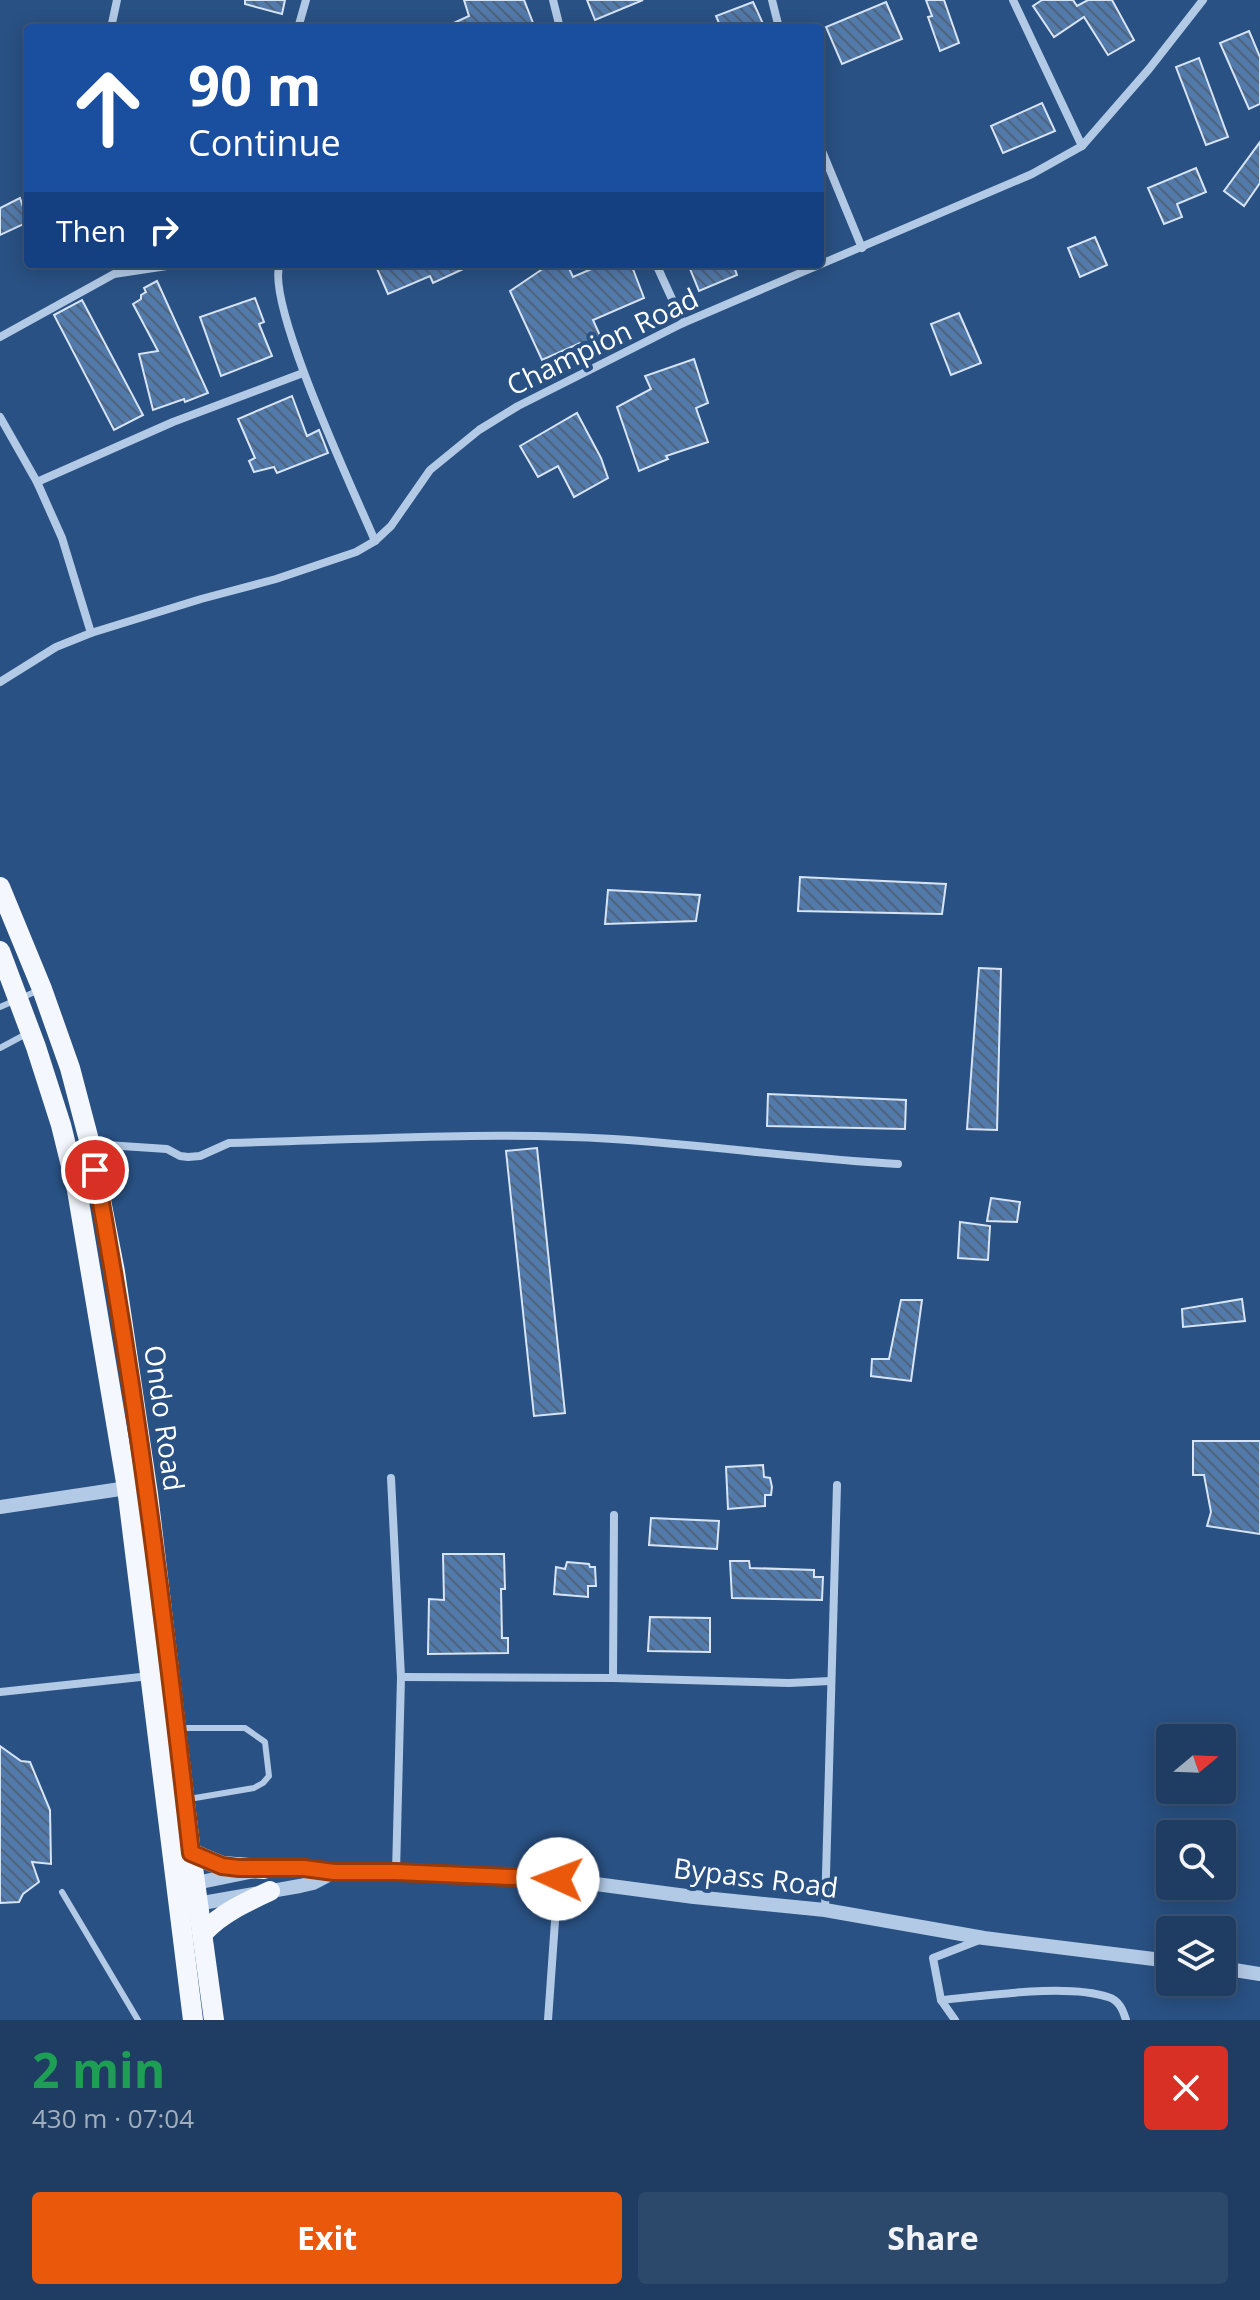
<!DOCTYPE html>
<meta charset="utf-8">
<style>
body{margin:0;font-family:"Open Sans",sans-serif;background:#2c486b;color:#f1f3f6;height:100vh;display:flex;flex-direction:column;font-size:30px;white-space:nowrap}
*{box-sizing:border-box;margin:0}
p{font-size:26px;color:#a1aebe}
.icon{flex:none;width:44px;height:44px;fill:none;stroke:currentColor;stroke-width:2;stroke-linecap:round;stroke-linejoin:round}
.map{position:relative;height:2020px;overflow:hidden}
.details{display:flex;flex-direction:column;background:#1f3d62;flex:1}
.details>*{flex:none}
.guide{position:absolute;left:24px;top:24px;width:800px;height:244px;border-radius:8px;box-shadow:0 4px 20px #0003,0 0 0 2px #3c5677;background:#1a4fa0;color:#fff;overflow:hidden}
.needle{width:52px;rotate:71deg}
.fabs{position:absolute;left:1156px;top:1724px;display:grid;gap:16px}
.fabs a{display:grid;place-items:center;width:80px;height:80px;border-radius:8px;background:#1f3d62;box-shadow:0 4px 20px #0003,0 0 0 2px #3c5677;font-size:40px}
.pin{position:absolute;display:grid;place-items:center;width:68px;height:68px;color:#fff;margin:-34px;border:4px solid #fff;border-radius:50%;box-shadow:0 2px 8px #0007}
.me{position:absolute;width:88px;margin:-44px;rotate:272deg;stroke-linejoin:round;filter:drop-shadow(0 0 6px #0008)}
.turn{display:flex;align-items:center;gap:28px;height:168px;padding:0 32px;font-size:36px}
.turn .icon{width:104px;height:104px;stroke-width:2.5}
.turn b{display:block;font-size:56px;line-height:68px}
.then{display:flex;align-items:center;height:76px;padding:0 32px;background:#0003;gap:16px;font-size:30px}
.round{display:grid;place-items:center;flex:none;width:84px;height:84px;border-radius:8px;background:#2c486b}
.overview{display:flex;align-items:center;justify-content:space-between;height:136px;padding:0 32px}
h1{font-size:48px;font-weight:700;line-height:60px;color:#1e9e55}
.primary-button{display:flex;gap:16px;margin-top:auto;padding:16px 32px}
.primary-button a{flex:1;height:92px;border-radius:8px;background:#ea580c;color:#fff;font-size:32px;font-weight:700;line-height:92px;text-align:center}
.primary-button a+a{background:#2c486b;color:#f1f3f6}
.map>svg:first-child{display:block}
.building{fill:url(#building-back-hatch);stroke:#d6e4f5;stroke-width:2}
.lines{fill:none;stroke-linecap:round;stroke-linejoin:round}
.service{stroke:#b3cae6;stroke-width:6}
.minor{stroke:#b3cae6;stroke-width:8}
.tertiary{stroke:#b3cae6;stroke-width:14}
.primary{stroke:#f4f8fe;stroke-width:20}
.route-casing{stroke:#983908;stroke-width:20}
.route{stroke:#ea580c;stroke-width:14}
.labels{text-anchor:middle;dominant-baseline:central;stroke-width:8;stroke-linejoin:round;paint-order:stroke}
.street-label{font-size:28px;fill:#fff;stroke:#295183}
</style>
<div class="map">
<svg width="1260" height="2020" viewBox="0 0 1260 2020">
<defs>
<pattern id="building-back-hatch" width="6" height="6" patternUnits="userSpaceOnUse" patternTransform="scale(2)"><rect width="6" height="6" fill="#527aab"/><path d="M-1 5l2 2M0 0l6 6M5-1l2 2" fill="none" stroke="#4f637c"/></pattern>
</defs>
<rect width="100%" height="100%" fill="#295183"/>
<g class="building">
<polygon points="245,0 285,0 282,14 245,4"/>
<polygon points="464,0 524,0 535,28 443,28 469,16"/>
<polygon points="587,0 643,0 595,20"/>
<polygon points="926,0 944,0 959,43 940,51 928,17 932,16"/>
<polygon points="1042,0 1073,0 1077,6 1088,0 1112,0 1134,40 1108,55 1084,17 1054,37 1033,6"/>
<polygon points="753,2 765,28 721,28 716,16"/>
<polygon points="886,2 902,39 842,64 826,27"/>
<polygon points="1249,31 1260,57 1260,104 1249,109 1220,43"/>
<polygon points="1199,58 1228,137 1206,145 1176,67"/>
<polygon points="1042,103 1055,131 1003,153 991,126"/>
<polygon points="1260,142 1260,183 1244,206 1224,191"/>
<polygon points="1196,168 1206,192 1177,204 1182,217 1164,224 1148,188"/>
<polygon points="20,198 28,222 0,235 0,208"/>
<polygon points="1095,237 1107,265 1080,277 1068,248"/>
<polygon points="375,264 474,264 433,283 430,276 388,294"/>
<polygon points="550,264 567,264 573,277 603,264 631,264 644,298 593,320 602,340 582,348 580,343 542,360 510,291"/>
<polygon points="688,264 733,264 737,275 699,291"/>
<polygon points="157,281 208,393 185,402 184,399 153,410 139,354 158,351 133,304 141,299 141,295 146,292 144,288"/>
<polygon points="255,298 264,322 259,324 272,356 221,376 200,317"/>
<polygon points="82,300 143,415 114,430 54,315"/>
<polygon points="959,313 981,363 951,375 931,324"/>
<polygon points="694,359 708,403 696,408 708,442 666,456 668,459 639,471 617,407 651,389 645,376"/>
<polygon points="292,396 307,436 319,430 328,453 277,473 274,467 254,472 249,461 255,458 238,419"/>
<polygon points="577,413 601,458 608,478 574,497 558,466 538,477 520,446"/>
<polygon points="800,877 946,884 942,914 798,911"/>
<polygon points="608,890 700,895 696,921 605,924"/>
<polygon points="979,968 1001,969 997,1130 967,1129"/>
<polygon points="768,1094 906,1100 905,1129 767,1126"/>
<polygon points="537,1148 565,1413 534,1416 506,1151"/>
<polygon points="991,1198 1020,1202 1017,1222 987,1221"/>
<polygon points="960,1222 990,1226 988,1260 958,1258"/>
<polygon points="1242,1299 1245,1321 1183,1327 1182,1309"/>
<polygon points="901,1300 922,1300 911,1381 871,1376 872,1359 889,1359"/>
<polygon points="1193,1441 1260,1441 1260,1534 1207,1526 1211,1512 1204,1475 1193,1475"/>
<polygon points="763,1465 764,1477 770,1478 772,1487 771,1495 765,1495 765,1506 728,1509 726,1467"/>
<polygon points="651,1518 719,1521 717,1549 649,1545"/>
<polygon points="443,1554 504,1554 505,1589 501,1589 502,1638 508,1638 508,1653 428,1654 429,1599 444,1600"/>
<polygon points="730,1561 749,1561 750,1568 814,1570 814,1577 823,1577 822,1600 732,1598"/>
<polygon points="567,1562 589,1564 590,1567 595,1567 596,1586 588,1586 588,1597 554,1594 556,1567 565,1569"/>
<polygon points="650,1617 710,1618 710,1652 648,1651"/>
<polygon points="0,1746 21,1761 30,1762 50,1810 51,1864 32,1862 39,1882 23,1894 19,1902 0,1903"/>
</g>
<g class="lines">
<g class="service">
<polyline points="0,1007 37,991"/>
<polyline points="0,1048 28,1033"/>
<polyline points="180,1728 245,1728 265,1742 269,1776 263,1783 254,1788 189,1799"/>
<polyline points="62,1892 138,2020"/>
</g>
<g class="minor">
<polyline points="553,0 560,28"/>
<polyline points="772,0 779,28"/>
<polyline points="1013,0 1082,146"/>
<polyline points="111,28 117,0"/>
<polyline points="298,28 306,0"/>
<polyline points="820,146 862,248"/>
<path d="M280,264c-16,37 76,232 95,277"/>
<polyline points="656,264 683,323"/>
<polyline points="0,337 114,274 180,264"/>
<polyline points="0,417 37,482 62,538 91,633"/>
<polyline points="37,482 173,422 303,373"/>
<polyline points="0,682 56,647 91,633 201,599 276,579 356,552 375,541 391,526 430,470 479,430 518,406 683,323 1032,174 1082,146 1149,69 1203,0"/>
<path d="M91,1144l76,5 13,7 8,1 12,-1 29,-13c128,-3 257,-12 384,-4 95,6 190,20 285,25"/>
<polyline points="391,1478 401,1677 396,1872"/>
<polyline points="401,1677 613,1678 789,1683 830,1681"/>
<polyline points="613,1678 614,1515"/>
<polyline points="0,1692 150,1676"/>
<polyline points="825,1910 837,1485"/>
<path d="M941,2000c45,-4 126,-17 167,-3 11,3 15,13 18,23"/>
<polyline points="548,2020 558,1879"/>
<polyline points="955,2020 941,2000 933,1958 982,1939"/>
</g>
<g class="tertiary">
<polyline points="0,1507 127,1488"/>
<polyline points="186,1885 264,1869 281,1868 558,1879 694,1897 825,1910 984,1938 1170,1961"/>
<polyline points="191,1905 300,1886 313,1883 334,1872"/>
<polyline points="1222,1968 1260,1974"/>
</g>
<g class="primary">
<polyline points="0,887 42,989 70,1068 90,1144 115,1272 148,1494 191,1853 214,2020"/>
<polyline points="0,951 36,1047 61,1125 77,1190 127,1488 193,2020"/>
<polyline points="191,1853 222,1866 264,1869"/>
<path d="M204,1932c18,-19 42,-30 66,-41"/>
</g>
</g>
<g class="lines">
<g class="route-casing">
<path id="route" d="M95,1170c42,226 70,454 96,683l31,13 17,2h65l30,4h62l162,7"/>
</g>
<use href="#route" class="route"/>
</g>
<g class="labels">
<g class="street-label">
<text transform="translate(602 341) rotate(-26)">Champion Road</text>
<text transform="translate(165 1418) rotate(82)">Ondo Road</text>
<text transform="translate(756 1877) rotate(7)">Bypass Road</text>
</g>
</g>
</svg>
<div class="fabs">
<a><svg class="needle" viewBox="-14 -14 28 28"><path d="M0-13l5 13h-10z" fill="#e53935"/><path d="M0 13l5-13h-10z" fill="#a1aebe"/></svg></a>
<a><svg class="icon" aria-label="search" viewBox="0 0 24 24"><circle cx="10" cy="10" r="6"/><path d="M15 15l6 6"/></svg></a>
<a><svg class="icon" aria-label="layers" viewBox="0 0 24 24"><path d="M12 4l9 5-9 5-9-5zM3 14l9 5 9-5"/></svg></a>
</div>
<div class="pin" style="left:95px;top:1170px;background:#d93025"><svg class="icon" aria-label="arrive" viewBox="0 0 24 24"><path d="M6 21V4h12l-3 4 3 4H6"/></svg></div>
<svg class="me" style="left:558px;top:1879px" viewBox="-20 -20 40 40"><circle r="19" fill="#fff"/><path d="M0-13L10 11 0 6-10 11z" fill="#ea580c"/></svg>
<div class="guide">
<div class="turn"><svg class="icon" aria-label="ahead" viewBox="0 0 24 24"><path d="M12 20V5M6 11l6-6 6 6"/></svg><div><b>90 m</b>Continue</div></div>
<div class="then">Then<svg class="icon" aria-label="right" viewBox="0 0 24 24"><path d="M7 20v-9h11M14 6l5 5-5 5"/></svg></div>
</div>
</div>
<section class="details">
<div class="overview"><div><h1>2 min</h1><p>430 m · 07:04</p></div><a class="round" style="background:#d93025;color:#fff"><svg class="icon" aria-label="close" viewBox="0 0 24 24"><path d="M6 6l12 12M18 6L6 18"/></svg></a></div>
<div class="primary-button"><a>Exit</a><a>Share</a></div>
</section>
